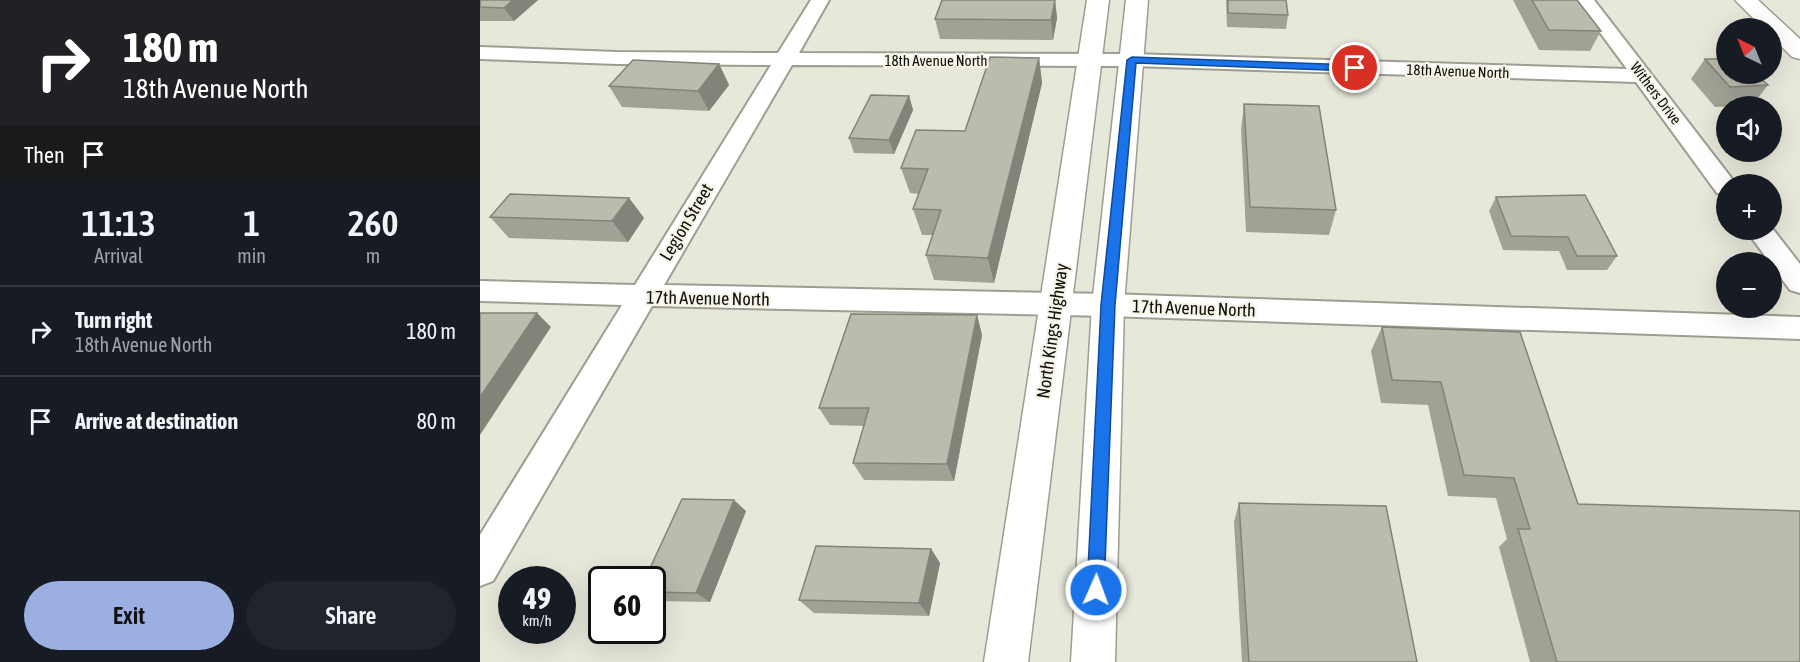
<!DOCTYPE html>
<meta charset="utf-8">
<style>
body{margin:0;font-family:"Asap Condensed",sans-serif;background:#20242c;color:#f1f3f6;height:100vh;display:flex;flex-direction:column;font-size:22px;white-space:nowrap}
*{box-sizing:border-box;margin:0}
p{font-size:20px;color:#9ea1a6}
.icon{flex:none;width:33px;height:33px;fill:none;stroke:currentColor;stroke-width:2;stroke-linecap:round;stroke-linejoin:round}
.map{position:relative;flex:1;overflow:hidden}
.sheet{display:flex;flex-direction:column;background:#171b24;width:480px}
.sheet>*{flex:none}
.guide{background:#202124;color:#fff;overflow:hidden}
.needle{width:39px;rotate:317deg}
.buttons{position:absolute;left:1236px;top:18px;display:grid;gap:12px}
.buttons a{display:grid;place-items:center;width:66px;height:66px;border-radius:50%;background:#171b24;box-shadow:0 6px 24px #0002;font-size:30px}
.speed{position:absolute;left:18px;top:566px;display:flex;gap:12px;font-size:30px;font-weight:700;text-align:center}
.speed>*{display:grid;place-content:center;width:78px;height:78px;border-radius:50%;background:#171b24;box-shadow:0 6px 24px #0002;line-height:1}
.speed small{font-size:15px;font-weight:400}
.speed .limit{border:3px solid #111;border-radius:9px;background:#fff;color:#111}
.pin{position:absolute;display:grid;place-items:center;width:51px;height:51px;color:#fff;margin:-26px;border:3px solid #fff;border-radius:50%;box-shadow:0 2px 6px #0007}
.me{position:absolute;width:66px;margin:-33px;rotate:2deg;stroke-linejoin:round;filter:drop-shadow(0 0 4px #0008)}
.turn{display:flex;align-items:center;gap:21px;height:126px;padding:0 24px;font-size:27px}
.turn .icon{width:78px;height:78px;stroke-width:2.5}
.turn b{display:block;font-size:42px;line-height:51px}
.then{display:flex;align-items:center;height:57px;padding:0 24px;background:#0003;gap:12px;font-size:22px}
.eta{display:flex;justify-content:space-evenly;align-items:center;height:102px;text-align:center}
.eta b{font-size:36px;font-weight:600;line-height:42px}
.action{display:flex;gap:12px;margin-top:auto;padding:12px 24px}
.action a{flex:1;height:69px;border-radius:36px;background:#9bafe3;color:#111;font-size:24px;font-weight:600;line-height:69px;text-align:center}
.action a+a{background:#20242c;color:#f1f3f6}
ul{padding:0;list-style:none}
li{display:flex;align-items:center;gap:18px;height:90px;padding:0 24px;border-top:2px solid #363941}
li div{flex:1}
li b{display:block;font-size:22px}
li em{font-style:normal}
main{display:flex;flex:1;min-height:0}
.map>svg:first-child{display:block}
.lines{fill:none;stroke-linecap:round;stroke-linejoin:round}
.minor-casing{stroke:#9e9d91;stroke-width:4}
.major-casing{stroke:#9e9d91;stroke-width:3}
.minor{fill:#fff;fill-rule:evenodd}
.major{fill:#fff;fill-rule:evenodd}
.wall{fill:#a1a196}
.shaded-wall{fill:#83837a}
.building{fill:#bbbbae;stroke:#83837a;stroke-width:1.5}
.route{fill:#1a73e8;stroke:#114b97;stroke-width:1.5}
.labels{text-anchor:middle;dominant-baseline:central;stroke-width:4.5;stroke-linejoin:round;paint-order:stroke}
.far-street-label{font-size:15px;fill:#10100c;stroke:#f5f4e7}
.street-label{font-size:18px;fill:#10100c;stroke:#f5f4e7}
</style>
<main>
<section class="sheet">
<div class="guide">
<div class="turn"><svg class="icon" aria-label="right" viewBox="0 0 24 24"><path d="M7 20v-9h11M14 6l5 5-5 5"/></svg><div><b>180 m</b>18th Avenue North</div></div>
<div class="then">Then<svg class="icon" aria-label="arrive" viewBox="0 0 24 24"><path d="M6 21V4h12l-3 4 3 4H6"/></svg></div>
</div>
<div class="eta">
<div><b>11:13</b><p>Arrival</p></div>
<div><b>1</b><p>min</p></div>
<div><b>260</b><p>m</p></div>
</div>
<ul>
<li><svg class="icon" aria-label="right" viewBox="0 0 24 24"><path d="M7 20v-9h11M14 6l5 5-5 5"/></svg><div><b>Turn right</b><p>18th Avenue North</p></div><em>180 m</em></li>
<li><svg class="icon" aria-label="arrive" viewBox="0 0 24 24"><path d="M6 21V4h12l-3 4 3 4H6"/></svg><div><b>Arrive at destination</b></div><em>80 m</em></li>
</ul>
<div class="action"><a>Exit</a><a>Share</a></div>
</section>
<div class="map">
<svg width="1320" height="662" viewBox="0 0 1320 662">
<rect width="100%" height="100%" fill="#e7e7da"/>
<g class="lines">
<g class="minor-casing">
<g id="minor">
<polygon points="331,0 349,0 319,53 652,54 1147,69 1096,0 1114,0 1256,184 1246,184 1246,195 1237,193 1156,82 652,66 312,65 184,285 628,294 1320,317 1320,339 628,316 172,306 13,581 0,586 0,535 142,305 0,301 0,281 155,285 291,65 137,64 0,59 0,47 137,52 298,53"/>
<polygon points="1292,228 1320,264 1320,293 1310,290 1266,230"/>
</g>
</g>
<g class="major-casing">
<g id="major">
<polygon points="607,0 629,0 548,662 504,662"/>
<polygon points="646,0 668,0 644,305 635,662 591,662 612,305"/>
<polygon points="1255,0 1278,0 1320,39 1320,59 1312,57 1292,37 1292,28 1283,28"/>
</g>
</g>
<use href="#minor" class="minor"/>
<use href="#major" class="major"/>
</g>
<g class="wall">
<polygon points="0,0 58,0 34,21 0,21"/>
<polygon points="462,0 575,0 577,18 573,40 460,39 455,19"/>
<polygon points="746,0 806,0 808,15 806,29 747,27"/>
<polygon points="1033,0 1097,0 1121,31 1110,51 1059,50"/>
<polygon points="559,58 562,83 514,283 454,280 446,255 453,235 442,235 433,209 439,194 430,193 421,168 485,131"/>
<polygon points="1225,59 1288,85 1272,106 1235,107 1211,79"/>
<polygon points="239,64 249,85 229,111 142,107 129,86"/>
<polygon points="429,96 433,110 414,154 374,153 369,138"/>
<polygon points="764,104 856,210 849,235 766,232 761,129"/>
<polygon points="1016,197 1137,256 1127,270 1087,270 1079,251 1023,250 1009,211"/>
<polygon points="149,198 164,218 148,242 29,238 10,217"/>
<polygon points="497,315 502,335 474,481 384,480 373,463 384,426 350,425 339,408"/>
<polygon points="902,327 1098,504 1320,662 1050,662 1019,547 1027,539 1016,498 968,496 948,405 901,403 891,351"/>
<polygon points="759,503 937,662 762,662 754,522"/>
<polygon points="266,511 230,602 174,601 172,599 172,579"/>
<polygon points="451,549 460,563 449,616 334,613 319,600"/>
</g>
<g class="shaded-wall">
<polygon points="33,0 58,0 34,21 24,8"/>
<polygon points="575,0 577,18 573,40 571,20"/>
<polygon points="559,58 562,83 514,283 508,258"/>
<polygon points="239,64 249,85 229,111 218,91"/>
<polygon points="429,96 433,110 414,154 409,140"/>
<polygon points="149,198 164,218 148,242 132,221"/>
<polygon points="57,313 71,327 0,435 0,397"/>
<polygon points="497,315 502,335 474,481 467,464"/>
<polygon points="254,500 266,511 230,602 216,593"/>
<polygon points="451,549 460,563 449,616 439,603"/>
</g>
<g class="building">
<polygon points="0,0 33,0 24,8 0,7"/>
<polygon points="462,0 575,0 571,20 455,19"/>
<polygon points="748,0 806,0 808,15 748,13"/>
<polygon points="1052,0 1097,0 1121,31 1069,30"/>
<polygon points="510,57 559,58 508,258 446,255 461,210 433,209 448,169 421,168 436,130 485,131"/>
<polygon points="1225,59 1246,59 1246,74 1276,74 1288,85 1250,87"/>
<polygon points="153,60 239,64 218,91 129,86"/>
<polygon points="391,95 429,96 409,140 369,138"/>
<polygon points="764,104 839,106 856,210 770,207"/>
<polygon points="30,194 149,198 132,221 10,217"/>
<polygon points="1105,195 1137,256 1097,256 1088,237 1031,236 1016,197"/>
<polygon points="0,313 57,313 0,397"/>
<polygon points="371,314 497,315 467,464 373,463 389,408 339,408"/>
<polygon points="902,327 1040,332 1098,504 1320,511 1320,662 1077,662 1038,529 1050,529 1034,478 984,475 961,382 912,380"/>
<polygon points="202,499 254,500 216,593 172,592 172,579 165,579"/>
<polygon points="759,503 906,506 937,662 769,662"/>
<polygon points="336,546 451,549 439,603 319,600"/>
</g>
<polygon class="route" points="652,57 875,65 880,68 875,71 656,63 635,305 624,590 622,596 616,599 610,596 607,590 621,305 647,60"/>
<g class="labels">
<g class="far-street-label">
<text x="456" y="60">18th Avenue North</text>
<text transform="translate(978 71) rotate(2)">18th Avenue North</text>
<text transform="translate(1176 93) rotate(53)">Withers Drive</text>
</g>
<g class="street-label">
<text transform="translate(206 222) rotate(-59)">Legion Street</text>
<text transform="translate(228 298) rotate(1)">17th Avenue North</text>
<text transform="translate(714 308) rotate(2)">17th Avenue North</text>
<text transform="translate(572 331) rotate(-82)">North Kings Highway</text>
</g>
</g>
</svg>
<div class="buttons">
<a><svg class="needle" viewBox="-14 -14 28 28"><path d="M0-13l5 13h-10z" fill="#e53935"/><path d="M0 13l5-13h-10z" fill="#9ea1a6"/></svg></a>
<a><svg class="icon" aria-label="sound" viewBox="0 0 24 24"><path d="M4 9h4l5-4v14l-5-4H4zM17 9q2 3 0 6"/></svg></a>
<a>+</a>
<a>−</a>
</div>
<div class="speed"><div>49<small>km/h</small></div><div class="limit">60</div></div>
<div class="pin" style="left:875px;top:68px;background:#d93025"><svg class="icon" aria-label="arrive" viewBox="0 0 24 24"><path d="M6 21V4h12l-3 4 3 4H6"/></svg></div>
<svg class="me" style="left:616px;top:590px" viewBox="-20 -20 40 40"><circle r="17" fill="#1a73e8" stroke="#fff" stroke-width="3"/><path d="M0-11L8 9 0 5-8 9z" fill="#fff"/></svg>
</div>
</main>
